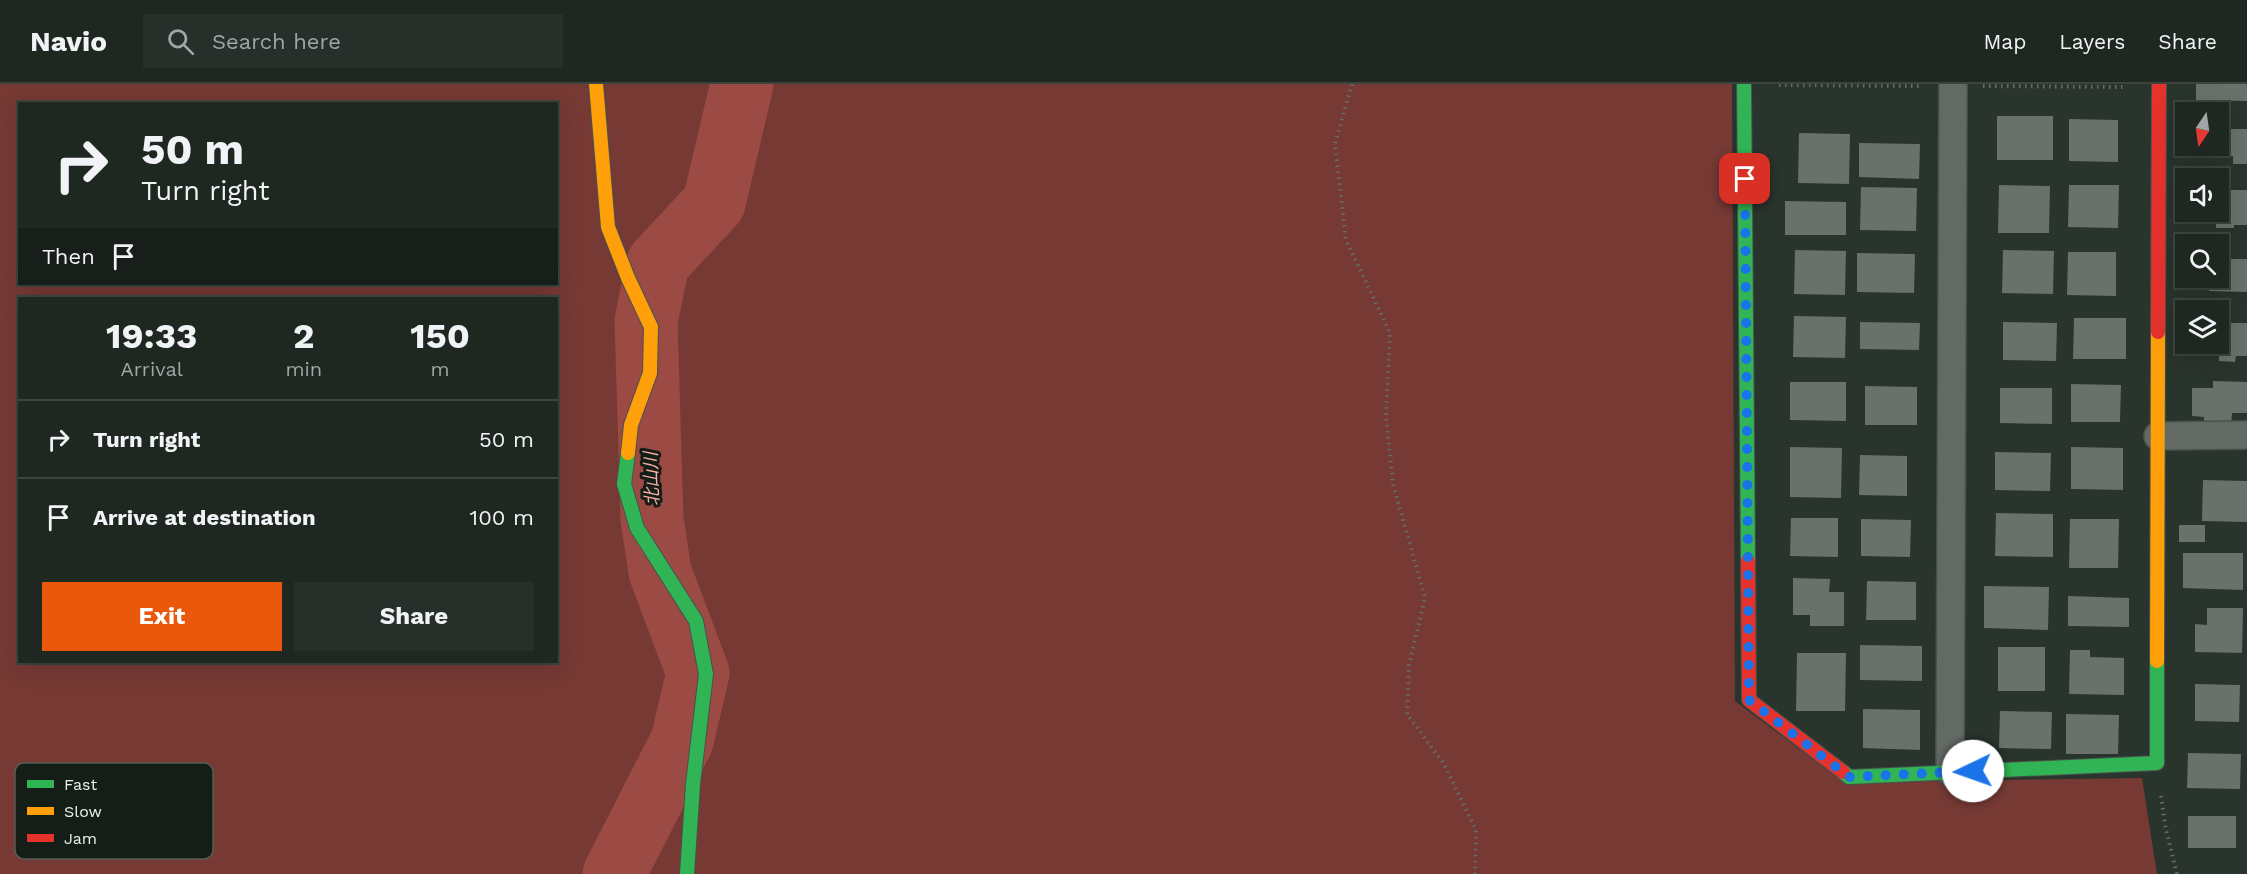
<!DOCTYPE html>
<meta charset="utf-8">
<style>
body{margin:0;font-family:"Work Sans","Noto Sans JP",sans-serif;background:#272f2a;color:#f1f3f6;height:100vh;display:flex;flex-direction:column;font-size:22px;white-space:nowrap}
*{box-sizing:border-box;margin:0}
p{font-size:20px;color:#a1a5a5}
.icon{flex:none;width:33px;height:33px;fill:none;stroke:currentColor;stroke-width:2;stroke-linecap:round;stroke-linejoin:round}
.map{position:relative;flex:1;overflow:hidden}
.panel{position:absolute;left:18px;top:213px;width:540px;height:366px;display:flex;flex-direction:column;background:#1f2721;border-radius:0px;box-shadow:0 6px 24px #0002,0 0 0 2px #3c443f}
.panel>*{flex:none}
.top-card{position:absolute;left:18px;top:18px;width:540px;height:183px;border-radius:0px;box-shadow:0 6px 24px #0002,0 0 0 2px #3c443f;background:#1f2721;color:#f1f3f6;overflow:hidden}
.needle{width:39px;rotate:193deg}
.buttons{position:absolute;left:2175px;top:18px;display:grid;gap:12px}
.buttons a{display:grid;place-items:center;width:54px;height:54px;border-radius:0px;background:#1f2721;box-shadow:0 6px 24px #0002,0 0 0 2px #3c443f;font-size:30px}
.pin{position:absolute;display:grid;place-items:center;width:51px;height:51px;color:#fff;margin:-26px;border-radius:12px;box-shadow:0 3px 9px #0006}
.me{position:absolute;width:66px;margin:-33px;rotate:267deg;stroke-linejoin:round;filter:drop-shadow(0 0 4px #0008)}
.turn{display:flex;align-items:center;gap:21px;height:126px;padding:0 24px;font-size:27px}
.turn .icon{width:78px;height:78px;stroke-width:2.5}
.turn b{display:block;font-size:42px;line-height:51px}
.then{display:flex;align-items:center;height:57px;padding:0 24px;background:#0003;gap:12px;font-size:22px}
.eta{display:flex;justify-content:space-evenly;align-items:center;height:102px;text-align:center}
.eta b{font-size:36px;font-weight:700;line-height:42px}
.primary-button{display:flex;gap:12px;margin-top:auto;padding:12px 24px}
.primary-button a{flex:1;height:69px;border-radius:0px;background:#ea580c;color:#fff;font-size:24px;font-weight:700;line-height:69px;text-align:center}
.primary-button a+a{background:#272f2a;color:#f1f3f6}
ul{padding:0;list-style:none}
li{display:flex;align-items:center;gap:18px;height:78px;padding:0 24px;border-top:2px solid #3c443f}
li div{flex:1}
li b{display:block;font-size:22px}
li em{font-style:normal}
header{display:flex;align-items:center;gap:36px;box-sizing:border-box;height:84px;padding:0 30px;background:#1f2721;border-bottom:2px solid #3c443f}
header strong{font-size:28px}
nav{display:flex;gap:33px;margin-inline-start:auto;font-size:21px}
.search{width:420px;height:54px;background:#272f2a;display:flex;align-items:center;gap:15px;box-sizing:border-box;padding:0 21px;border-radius:0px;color:#a1a5a5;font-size:22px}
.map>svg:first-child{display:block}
.green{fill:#763934;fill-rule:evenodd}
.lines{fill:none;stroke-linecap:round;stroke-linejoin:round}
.river{stroke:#9c4a44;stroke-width:63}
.building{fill:#68716a}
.street-casing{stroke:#48524b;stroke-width:30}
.fast-casing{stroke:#48524b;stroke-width:16}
.slow-casing{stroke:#48524b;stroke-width:16}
.jam-casing{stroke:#48524b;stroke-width:16}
.path{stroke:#666c68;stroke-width:4;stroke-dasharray:1.5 4.5;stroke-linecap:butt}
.street{stroke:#636964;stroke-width:27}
.fast{stroke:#30b455;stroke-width:14}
.slow{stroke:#ff9f0a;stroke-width:14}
.jam{stroke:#e5322d;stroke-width:14}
.route{stroke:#1a73e8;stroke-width:10;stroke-dasharray:0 18}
.labels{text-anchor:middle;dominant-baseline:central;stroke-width:6;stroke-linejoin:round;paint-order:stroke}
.water-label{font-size:18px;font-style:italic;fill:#faafa6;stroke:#151d17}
.key{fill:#151d17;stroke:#545d56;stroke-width:1.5}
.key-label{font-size:16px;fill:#e8f3ea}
</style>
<header>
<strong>Navio</strong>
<div class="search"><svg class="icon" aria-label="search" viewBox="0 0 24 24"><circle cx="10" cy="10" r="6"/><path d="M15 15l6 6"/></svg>Search here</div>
<nav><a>Map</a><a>Layers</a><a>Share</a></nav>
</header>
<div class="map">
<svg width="2247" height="790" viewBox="0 0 2247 790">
<rect width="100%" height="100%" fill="#29342c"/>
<path class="green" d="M0,0h1732l3,617 109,81 298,-4 15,96h-2157zM20,20h536v180h-536zM20,214h536v364h-536z"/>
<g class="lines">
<polyline class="river" points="614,790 682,657 698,589 660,488 652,435 646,237 658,179 714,119 742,0"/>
</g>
<g class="building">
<polygon points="2196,0 2247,0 2247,17 2196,16"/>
<rect x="1997" y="32" width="56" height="44"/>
<polygon points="2069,35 2118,36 2118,78 2069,77"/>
<polygon points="2218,45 2247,45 2247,80 2233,80 2233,72 2198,71 2198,62 2218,62"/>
<polygon points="1799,49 1850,50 1849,100 1798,99"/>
<polygon points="1859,59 1920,60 1919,95 1859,93"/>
<polygon points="1999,101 2050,102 2049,149 1998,149"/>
<polygon points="2069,101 2119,101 2118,144 2068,143"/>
<polygon points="1861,103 1917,104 1916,147 1860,146"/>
<polygon points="2218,106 2247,106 2247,141 2234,141 2234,144 2216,144 2216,140 2195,140 2195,128 2218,128"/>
<polygon points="1785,117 1846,118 1846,151 1785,151"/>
<polygon points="1795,166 1846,167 1845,211 1794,210"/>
<polygon points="2003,166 2054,167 2053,210 2002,209"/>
<polygon points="2068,168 2116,168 2116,212 2067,211"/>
<polygon points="1857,169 1915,170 1914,209 1857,208"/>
<polygon points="2218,175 2247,175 2247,208 2209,207 2209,198 2190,198 2190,194 2218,194"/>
<polygon points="1794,232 1846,233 1845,274 1793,273"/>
<polygon points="2074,234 2126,234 2126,275 2073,275"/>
<polygon points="1860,238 1920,239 1919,266 1860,265"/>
<polygon points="2003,238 2057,239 2056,277 2003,276"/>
<polygon points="2218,239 2247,239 2247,272 2236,272 2235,278 2219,277 2219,271 2196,271 2196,260 2218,260"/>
<polygon points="2213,297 2247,298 2247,329 2232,329 2231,343 2204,342 2204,333 2192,332 2192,304 2213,304"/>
<polygon points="1790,298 1846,298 1846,337 1790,336"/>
<polygon points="2071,300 2121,301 2120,338 2071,338"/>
<polygon points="1865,302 1917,303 1917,341 1865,341"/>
<polygon points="2000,304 2052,304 2052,340 2000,339"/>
<polygon points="1790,363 1842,364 1841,414 1790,413"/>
<polygon points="2071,363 2123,364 2123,406 2071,405"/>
<polygon points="1995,368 2051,369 2050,407 1995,406"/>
<polygon points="1860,371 1907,372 1907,412 1859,411"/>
<polygon points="2203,396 2247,397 2247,438 2202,437"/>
<polygon points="1996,429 2053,430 2053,473 1995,472"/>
<polygon points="1791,434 1838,434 1838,473 1790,472"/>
<polygon points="1861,435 1911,436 1910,473 1861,472"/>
<polygon points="2070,435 2119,435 2118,484 2069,484"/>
<rect x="2179" y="441" width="26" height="17"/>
<polygon points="2183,469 2243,469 2243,506 2183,504"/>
<polygon points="1793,494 1830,495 1829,508 1844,508 1844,542 1810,542 1810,531 1793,531"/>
<polygon points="1867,497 1916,498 1916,536 1866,536"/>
<polygon points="1984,502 2049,503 2048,546 1984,544"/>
<polygon points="2068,512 2129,514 2129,543 2068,542"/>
<polygon points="2207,524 2243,524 2242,569 2195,568 2195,540 2207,541"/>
<polygon points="1860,561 1922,562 1922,597 1860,596"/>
<rect x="1998" y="563" width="47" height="44"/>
<polygon points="2070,566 2090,566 2090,573 2124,574 2124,611 2069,610"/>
<polygon points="1797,569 1846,569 1845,627 1796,627"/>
<polygon points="2195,600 2240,601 2239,638 2195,637"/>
<polygon points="1863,625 1920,626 1920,666 1863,664"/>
<polygon points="2000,627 2052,628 2051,665 1999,664"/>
<polygon points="2066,630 2119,631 2118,670 2066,670"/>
<polygon points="2188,669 2241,670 2240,705 2187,704"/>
<rect x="2188" y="732" width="48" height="32"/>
</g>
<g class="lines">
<g class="street-casing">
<g id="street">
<polyline points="2158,352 2247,351"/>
<polyline points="1950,688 1953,0"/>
</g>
</g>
<g class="fast-casing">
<g id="fast">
<polyline points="1744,0 1748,477"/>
<polyline points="628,369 624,400 637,444 696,537 706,590 693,700 687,790"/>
<polyline points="1843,688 1849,693 2157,679 2157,577"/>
</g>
</g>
<g class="slow-casing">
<g id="slow">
<polyline points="596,0 608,143 628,194 651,243 650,289 631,341 628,369"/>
<polyline points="2157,577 2158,248"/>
</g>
</g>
<g class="jam-casing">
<g id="jam">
<polyline points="2158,248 2159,0"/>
<polyline points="1748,477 1749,616 1843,688"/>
</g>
</g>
<g class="path">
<polyline points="1352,0 1335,60 1346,156 1390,249 1386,332 1393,400 1425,514 1409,581 1407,630 1444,680 1476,746 1475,790"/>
<polyline points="1779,1 1921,2"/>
<polyline points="1983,2 2125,3"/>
<polyline points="2161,712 2166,746 2177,790"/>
</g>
<use href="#street" class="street"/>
<use href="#fast" class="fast"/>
<use href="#slow" class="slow"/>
<use href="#jam" class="jam"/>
</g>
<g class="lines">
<polyline class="route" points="1745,95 1749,616 1849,693 1973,687"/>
</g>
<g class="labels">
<g class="water-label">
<text transform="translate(651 395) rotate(-92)">北山川</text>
</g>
</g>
<rect x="15" y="679" width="198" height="96" rx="9" class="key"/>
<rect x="27" y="696" width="27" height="8" fill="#30b455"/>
<rect x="27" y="723" width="27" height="8" fill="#ff9f0a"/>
<rect x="27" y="750" width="27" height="8" fill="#e5322d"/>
<g class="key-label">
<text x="64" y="706">Fast</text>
<text x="64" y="733">Slow</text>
<text x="64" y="760">Jam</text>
</g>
</svg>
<div class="buttons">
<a><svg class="needle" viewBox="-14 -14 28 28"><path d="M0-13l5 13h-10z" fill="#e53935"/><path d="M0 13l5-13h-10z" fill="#a1a5a5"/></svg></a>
<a><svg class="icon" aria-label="sound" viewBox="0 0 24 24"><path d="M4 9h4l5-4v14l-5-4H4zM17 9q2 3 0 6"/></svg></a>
<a><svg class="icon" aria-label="search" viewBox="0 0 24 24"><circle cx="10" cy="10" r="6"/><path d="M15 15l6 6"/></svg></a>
<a><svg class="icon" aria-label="layers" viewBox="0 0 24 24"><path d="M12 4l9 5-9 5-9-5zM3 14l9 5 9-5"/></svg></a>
</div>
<div class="pin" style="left:1745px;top:95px;background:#d93025"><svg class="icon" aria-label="arrive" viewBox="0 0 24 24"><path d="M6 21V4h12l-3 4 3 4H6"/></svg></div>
<svg class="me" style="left:1973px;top:687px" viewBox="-20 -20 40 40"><circle r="19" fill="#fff"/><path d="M0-13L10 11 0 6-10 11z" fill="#1a73e8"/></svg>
<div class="top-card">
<div class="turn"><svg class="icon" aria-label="right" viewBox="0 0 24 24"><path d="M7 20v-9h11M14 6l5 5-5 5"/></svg><div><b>50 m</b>Turn right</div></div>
<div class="then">Then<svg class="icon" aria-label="arrive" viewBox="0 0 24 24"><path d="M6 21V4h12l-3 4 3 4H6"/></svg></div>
</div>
<section class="panel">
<div class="eta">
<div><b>19:33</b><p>Arrival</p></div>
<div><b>2</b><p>min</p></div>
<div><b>150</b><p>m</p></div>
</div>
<ul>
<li><svg class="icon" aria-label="right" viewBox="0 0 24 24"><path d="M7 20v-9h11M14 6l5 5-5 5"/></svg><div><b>Turn right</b></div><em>50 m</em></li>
<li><svg class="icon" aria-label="arrive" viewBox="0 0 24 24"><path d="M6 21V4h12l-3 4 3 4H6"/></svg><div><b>Arrive at destination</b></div><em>100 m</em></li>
</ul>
<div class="primary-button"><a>Exit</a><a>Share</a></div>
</section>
</div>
